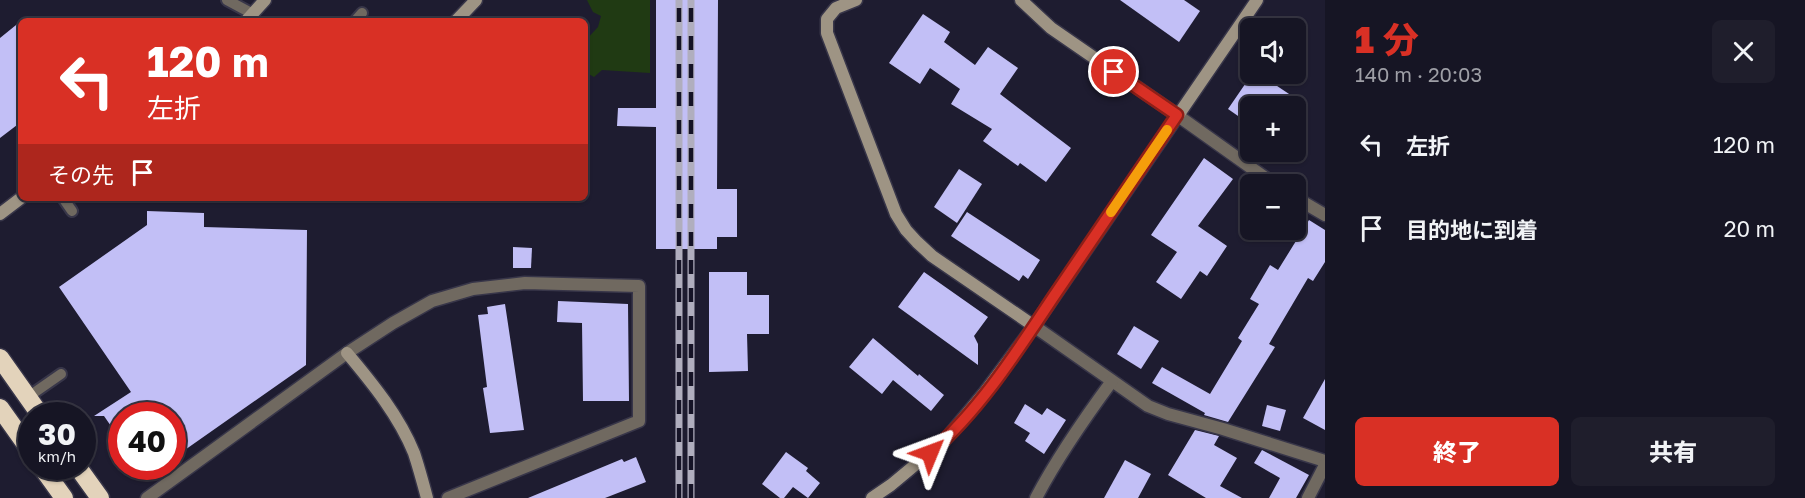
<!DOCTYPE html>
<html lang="ja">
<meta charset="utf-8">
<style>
body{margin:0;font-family:"Golos Text","Noto Sans JP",sans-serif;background:#1f1e2c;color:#f1f3f6;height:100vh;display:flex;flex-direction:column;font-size:22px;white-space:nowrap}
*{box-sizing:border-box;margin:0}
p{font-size:20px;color:#9e9fa6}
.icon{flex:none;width:33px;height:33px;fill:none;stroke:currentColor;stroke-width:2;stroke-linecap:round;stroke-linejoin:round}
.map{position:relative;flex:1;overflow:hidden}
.side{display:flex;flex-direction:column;background:#161524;width:480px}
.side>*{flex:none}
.guide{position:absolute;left:18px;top:18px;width:570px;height:183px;border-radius:9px;box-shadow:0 2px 4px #0004,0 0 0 2px #353441;background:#d93025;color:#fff;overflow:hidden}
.tools{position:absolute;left:1240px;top:18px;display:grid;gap:12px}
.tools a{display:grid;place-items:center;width:66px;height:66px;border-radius:9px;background:#161524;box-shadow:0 2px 4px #0004,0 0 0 2px #353441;font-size:30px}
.speed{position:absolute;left:18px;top:402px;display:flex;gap:12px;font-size:30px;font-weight:700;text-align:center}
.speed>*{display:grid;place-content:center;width:78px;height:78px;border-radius:50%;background:#161524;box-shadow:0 2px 4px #0004,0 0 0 2px #353441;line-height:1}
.speed small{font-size:15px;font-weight:400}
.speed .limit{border:9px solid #d22;background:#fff;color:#111}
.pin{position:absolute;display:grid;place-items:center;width:51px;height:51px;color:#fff;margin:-26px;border:3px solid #fff;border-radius:50%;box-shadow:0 2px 6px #0007}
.me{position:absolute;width:66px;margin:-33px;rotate:46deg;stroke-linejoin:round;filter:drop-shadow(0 0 4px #0008)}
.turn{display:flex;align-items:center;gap:21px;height:126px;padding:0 30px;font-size:27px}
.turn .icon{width:78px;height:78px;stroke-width:2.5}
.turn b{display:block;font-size:42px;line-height:51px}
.then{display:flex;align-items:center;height:57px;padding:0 30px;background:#0003;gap:12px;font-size:22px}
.round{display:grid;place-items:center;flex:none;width:63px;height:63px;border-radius:9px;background:#1f1e2c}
.headline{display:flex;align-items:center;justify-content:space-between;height:102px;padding:0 30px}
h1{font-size:36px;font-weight:800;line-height:45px;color:#d93025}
.action{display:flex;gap:12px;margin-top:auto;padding:12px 30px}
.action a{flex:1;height:69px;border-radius:9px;background:#d93025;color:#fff;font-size:24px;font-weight:800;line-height:69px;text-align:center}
.action a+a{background:#1f1e2c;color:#f1f3f6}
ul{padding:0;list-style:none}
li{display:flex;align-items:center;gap:18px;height:84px;padding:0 30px}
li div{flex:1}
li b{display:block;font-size:22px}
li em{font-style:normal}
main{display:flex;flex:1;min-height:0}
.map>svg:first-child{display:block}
.green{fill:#203a13}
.building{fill:#c2bff6}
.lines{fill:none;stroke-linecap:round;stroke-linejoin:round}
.lane-casing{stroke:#383649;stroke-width:14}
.street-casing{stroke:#383649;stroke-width:15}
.secondary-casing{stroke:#383649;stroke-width:15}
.highway-casing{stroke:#383649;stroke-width:21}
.lane{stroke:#706960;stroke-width:10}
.street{stroke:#706960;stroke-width:12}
.secondary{stroke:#9e9484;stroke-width:12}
.highway{stroke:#e3d3bb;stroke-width:18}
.rail-casing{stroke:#b0aebe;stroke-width:7}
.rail{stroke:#151326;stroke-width:4.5;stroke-dasharray:14;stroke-linecap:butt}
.route-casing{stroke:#8d1f18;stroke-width:15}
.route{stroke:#d93025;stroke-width:10}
.slow{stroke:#f59e0b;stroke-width:10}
</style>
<main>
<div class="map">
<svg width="1325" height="498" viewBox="0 0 1325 498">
<rect width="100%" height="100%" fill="#1e1c30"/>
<polygon class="green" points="587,0 650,0 650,73 602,70 594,77 585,72 585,41 598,27 601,16 593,12"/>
<g class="building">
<polygon points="656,0 718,0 717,189 737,189 737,237 717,237 717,249 656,249 656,127 617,126 618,108 656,108"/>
<polygon points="1120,0 1184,0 1200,11 1179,42"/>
<polygon points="923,14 950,32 944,42 975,65 988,47 1018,68 1000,94 1071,148 1046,182 1020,163 1018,166 983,141 992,129 951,104 960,89 930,68 920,84 889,63"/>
<polygon points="21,21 21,122 0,138 0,38"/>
<polygon points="1252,74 1259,74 1307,106 1251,106 1251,125 1228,109"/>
<polygon points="1204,158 1233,179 1198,226 1227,246 1207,276 1200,271 1181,299 1156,282 1177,252 1151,235"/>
<polygon points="959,169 982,184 957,223 934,207"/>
<polygon points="147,211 204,213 204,227 307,230 306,365 172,459 172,416 122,416 122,442 104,416 94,416 131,392 59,287 147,225"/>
<polygon points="967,212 1040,260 1028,279 1023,275 1019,281 951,236"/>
<polygon points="1309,220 1325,230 1325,262 1313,281 1308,278 1269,344 1275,347 1228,422 1204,415 1205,413 1152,383 1162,367 1210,394 1242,341 1238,338 1259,304 1250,299 1270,265 1278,270"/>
<polygon points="513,247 532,248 531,268 513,268"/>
<polygon points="709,272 747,272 747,295 769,295 769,334 747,334 748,371 709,372"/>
<polygon points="924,272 988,317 974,336 978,344 978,365 898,307"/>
<polygon points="558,301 628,304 629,401 583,401 582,323 557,322"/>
<polygon points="505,304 524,430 490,433 483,388 487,387 478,315 488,314 487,307"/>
<polygon points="1134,326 1159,341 1141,369 1117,354"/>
<polygon points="873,338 918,376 919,374 944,395 931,411 893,380 882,394 849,367"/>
<polygon points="1325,379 1325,430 1303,418"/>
<polygon points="1025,404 1042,415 1047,408 1066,420 1044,454 1025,441 1030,433 1014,423"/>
<polygon points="1267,405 1286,410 1280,431 1262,426"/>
<polygon points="1195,430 1219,436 1214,445 1237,458 1220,486 1242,498 1206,498 1168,475"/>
<polygon points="1262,450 1309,475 1296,498 1269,498 1280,478 1254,463"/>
<polygon points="786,452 808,468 806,471 820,483 808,498 793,487 784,498 780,498 762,484"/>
<polygon points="636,457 646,482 605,498 528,498 622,459 624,462"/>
<polygon points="1125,460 1151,474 1138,498 1104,498"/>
</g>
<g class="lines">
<g class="lane-casing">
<g id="lane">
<polyline points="227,0 253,14"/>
<polyline points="355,21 362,13"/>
<polyline points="63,198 72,211"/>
<polyline points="28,397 61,374"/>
</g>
</g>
<g class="street-casing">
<g id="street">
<polyline points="1177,115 1274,184"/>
<polyline points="1296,198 1325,215"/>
<polyline points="1034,326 1148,406 1168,414 1223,429 1325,461"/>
<polyline points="147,498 347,353 393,323 432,301 473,289 525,283 639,286 639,421 448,498"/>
<path d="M1036,498c22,-42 48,-79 76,-117"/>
<polyline points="1308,498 1325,465"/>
</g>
</g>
<g class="secondary-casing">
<g id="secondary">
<polyline points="856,0 836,8 827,19 827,33 896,214 906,230 917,242 932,256 1034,326"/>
<polyline points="1021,0 1051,28 1177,115"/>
<polyline points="246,21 265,0"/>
<polyline points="456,21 476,0"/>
<polyline points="0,214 21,198"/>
<path d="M347,353c26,31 52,63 67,100 5,15 9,30 13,45"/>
<polyline points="872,498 891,485 945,440 985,392 1034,326 1257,0"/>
</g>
</g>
<g class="highway-casing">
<g id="highway">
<polyline points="0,358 41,416"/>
<polyline points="0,408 32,453"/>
<polyline points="41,466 64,498"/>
<polyline points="77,466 100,498"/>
</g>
</g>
<use href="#lane" class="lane"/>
<use href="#street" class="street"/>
<use href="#secondary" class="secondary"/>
<use href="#highway" class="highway"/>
<g class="rail-casing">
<g id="rail">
<polyline points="679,498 679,0"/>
<polyline points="691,498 691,0"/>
</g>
</g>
<use href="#rail" class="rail"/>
</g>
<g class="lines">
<g class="route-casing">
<path id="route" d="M930,453c50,-43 88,-103 124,-157 41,-60 82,-121 123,-181l-63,-43"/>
</g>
<use href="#route" class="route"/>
<polyline class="slow" points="1111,212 1167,130"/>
</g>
</svg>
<div class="tools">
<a><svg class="icon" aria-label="sound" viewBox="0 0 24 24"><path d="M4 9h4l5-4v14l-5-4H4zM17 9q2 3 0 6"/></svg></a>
<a>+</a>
<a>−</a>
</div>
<div class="speed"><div>30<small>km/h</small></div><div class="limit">40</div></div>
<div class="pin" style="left:1114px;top:72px;background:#d93025"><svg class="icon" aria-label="arrive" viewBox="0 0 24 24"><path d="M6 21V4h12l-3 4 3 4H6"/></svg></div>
<svg class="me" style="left:930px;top:453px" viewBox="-20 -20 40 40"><path d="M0-17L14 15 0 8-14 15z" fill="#d93025" stroke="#fff" stroke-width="4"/></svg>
<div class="guide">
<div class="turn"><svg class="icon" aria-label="left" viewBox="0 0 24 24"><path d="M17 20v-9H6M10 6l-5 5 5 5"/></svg><div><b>120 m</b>左折</div></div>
<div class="then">その先<svg class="icon" aria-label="arrive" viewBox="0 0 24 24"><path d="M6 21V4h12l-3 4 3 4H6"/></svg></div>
</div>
</div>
<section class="side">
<div class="headline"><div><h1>1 分</h1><p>140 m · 20:03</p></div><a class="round"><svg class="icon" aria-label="close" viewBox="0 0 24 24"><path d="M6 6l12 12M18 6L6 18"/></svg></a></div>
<ul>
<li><svg class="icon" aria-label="left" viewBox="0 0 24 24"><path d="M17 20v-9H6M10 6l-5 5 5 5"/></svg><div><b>左折</b></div><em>120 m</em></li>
<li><svg class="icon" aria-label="arrive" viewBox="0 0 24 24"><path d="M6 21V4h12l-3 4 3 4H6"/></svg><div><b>目的地に到着</b></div><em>20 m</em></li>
</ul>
<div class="action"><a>終了</a><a>共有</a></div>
</section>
</main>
